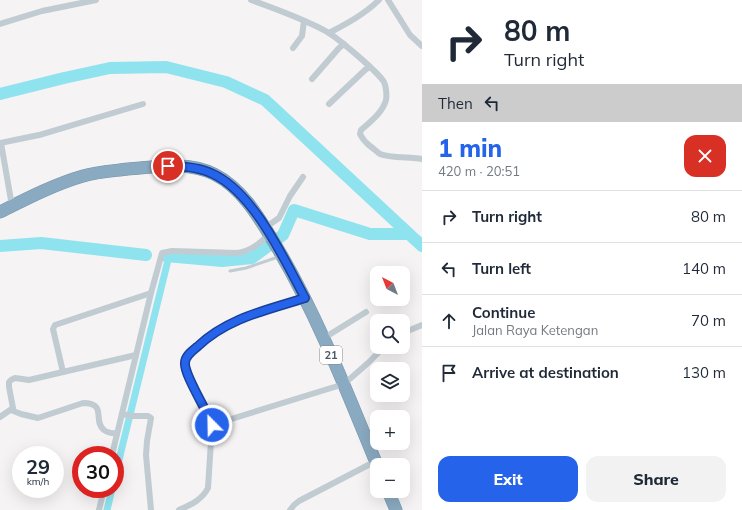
<!DOCTYPE html>
<meta charset="utf-8">
<style>
body{margin:0;font-family:Mulish,sans-serif;background:#f2f2f3;color:#1f2937;height:100vh;display:flex;flex-direction:column;font-size:15px;white-space:nowrap}
*{box-sizing:border-box;margin:0}
p{font-size:13px;color:#747a83}
.icon{flex:none;width:22px;height:22px;fill:none;stroke:currentColor;stroke-width:2;stroke-linecap:round;stroke-linejoin:round}
.map{position:relative;flex:1;overflow:hidden}
.sheet{display:flex;flex-direction:column;background:#fff;width:320px}
.sheet>*{flex:none}
.top-card{background:#fff;color:#1f2937;overflow:hidden}
.needle{width:26px;rotate:318deg}
.controls{position:absolute;left:370px;top:266px;display:grid;gap:8px}
.controls a{display:grid;place-items:center;width:40px;height:40px;border-radius:8px;background:#fff;box-shadow:0 4px 16px #0002;font-size:20px}
.speed{position:absolute;left:12px;top:446px;display:flex;gap:8px;font-size:20px;font-weight:700;text-align:center}
.speed>*{display:grid;place-content:center;width:52px;height:52px;border-radius:50%;background:#fff;box-shadow:0 4px 16px #0002;line-height:1}
.speed small{font-size:10px;font-weight:400}
.speed .limit{border:6px solid #d22;background:#fff;color:#111}
.pin{position:absolute;display:grid;place-items:center;width:34px;height:34px;color:#fff;margin:-17px;border:2px solid #fff;border-radius:50%;box-shadow:0 1px 4px #0007}
.me{position:absolute;width:44px;margin:-22px;rotate:337deg;stroke-linejoin:round;filter:drop-shadow(0 0 3px #0008)}
.turn{display:flex;align-items:center;gap:14px;height:84px;padding:0 16px;font-size:18px}
.turn .icon{width:52px;height:52px;stroke-width:2.5}
.turn b{display:block;font-size:28px;line-height:34px}
.then{display:flex;align-items:center;height:38px;padding:0 16px;background:#0003;gap:8px;font-size:15px}
.round{display:grid;place-items:center;flex:none;width:42px;height:42px;border-radius:12px;background:#f2f2f3}
.head{display:flex;align-items:center;justify-content:space-between;height:68px;padding:0 16px}
h1{font-size:24px;font-weight:800;line-height:30px;color:#2563eb}
.button{display:flex;gap:8px;margin-top:auto;padding:8px 16px}
.button a{flex:1;height:46px;border-radius:12px;background:#2563eb;color:#fff;font-size:16px;font-weight:800;line-height:46px;text-align:center}
.button a+a{background:#f2f2f3;color:#1f2937}
ul{padding:0;list-style:none}
li{display:flex;align-items:center;gap:12px;height:52px;padding:0 16px;border-top:1px solid #e0e1e3}
li div{flex:1}
li b{display:block;font-size:15px}
li em{font-style:normal}
main{display:flex;flex:1;min-height:0}
.map>svg:first-child{display:block}
.lines{fill:none;stroke-linecap:round;stroke-linejoin:round}
.canal{stroke:#8fe3ef;stroke-width:7}
.river{stroke:#8fe3ef;stroke-width:12}
.highway-casing{stroke:#7595ad;stroke-width:13}
.lane{stroke:#c1cbd2;stroke-width:3}
.street{stroke:#c1cbd2;stroke-width:6}
.highway{stroke:#8aaac1;stroke-width:12}
.route-casing{stroke:#184099;stroke-width:10}
.route{stroke:#2563eb;stroke-width:7}
.labels{text-anchor:middle;dominant-baseline:central;stroke-width:3;stroke-linejoin:round;paint-order:stroke}
.shield{fill:#fff;stroke:#808a90;stroke-width:1}
.shield-label{font-size:11px;font-weight:bold;fill:#4a5861}
</style>
<main>
<div class="map">
<svg width="422" height="510" viewBox="0 0 422 510">
<rect width="100%" height="100%" fill="#f5f3f3"/>
<g class="lines">
<g class="canal">
<polyline points="115,476 169,256"/>
<polyline points="107,510 112,489"/>
</g>
<g class="river">
<polyline points="0,94 64,78 110,68 166,67 226,82 265,100 422,246"/>
<polyline points="0,246 41,243 146,255"/>
<polyline points="166,256 222,261 252,258 283,235 294,210 370,234 409,234"/>
</g>
<g class="highway-casing">
<g id="highway">
<path d="M0,212c26,-13 55,-28 83,-36 14,-4 30,-5 45,-7 28,-2 60,-8 86,5 30,15 47,47 64,75 40,68 69,143 99,216"/>
<polyline points="388,491 396,510"/>
</g>
</g>
<polyline class="lane" points="230,271 246,268 278,257"/>
<g class="street">
<path d="M251,0c25,9 56,20 78,33 12,8 48,38 55,49 2,4 3,13 2,18 -3,12 -16,22 -25,30l-1,4c2,4 6,9 10,12 3,2 7,6 10,8 9,4 31,3 42,5"/>
<polyline points="388,0 410,35 422,46"/>
<polyline points="0,24 42,11 96,0"/>
<path d="M329,33c17,-9 36,-19 50,-33"/>
<polyline points="293,48 302,36 304,21"/>
<polyline points="312,79 339,48 344,44"/>
<polyline points="329,104 365,70 369,67"/>
<polyline points="0,143 39,135 143,104"/>
<polyline points="1,143 12,206"/>
<polyline points="266,227 279,218 290,196 303,177"/>
<polyline points="403,333 422,325"/>
<polyline points="324,338 366,312"/>
<polyline points="63,372 136,355"/>
<path d="M11,410l10,4 17,4 45,-15c25,0 9,18 21,27 3,3 9,3 13,4"/>
<polyline points="122,414 132,416 148,416 151,418 147,441 146,455 151,510"/>
<polyline points="0,417 13,408 9,387 9,382 11,380 15,378 29,380 63,372 53,329 55,325 151,293"/>
<polyline points="212,425 344,384 368,363 384,347"/>
<path d="M112,455l39,-162 11,-40 10,-2 65,2c14,-2 22,-9 32,-19"/>
<polyline points="99,510 104,489"/>
<path d="M179,510c11,-5 23,-10 29,-22l4,-63c-5,-15 -28,-50 -27,-62 0,-6 6,-10 10,-14 33,-31 69,-38 110,-51"/>
<polyline points="290,510 294,505 299,501 376,461"/>
</g>
<use href="#highway" class="highway"/>
</g>
<g class="lines">
<g class="route-casing">
<path id="route" d="M168,166c16,0 31,1 45,8 41,19 71,85 92,124 -38,12 -78,20 -108,49 -5,4 -12,9 -12,16 -1,12 22,47 27,62"/>
</g>
<use href="#route" class="route"/>
</g>
<g class="labels">
<rect class="shield" x="320" y="346" width="22" height="18" rx="3"/>
<g class="shield-label">
<text x="331" y="355">21</text>
</g>
</g>
</svg>
<div class="controls">
<a><svg class="needle" viewBox="-14 -14 28 28"><path d="M0-13l5 13h-10z" fill="#e53935"/><path d="M0 13l5-13h-10z" fill="#747a83"/></svg></a>
<a><svg class="icon" aria-label="search" viewBox="0 0 24 24"><circle cx="10" cy="10" r="6"/><path d="M15 15l6 6"/></svg></a>
<a><svg class="icon" aria-label="layers" viewBox="0 0 24 24"><path d="M12 4l9 5-9 5-9-5zM3 14l9 5 9-5"/></svg></a>
<a>+</a>
<a>−</a>
</div>
<div class="speed"><div>29<small>km/h</small></div><div class="limit">30</div></div>
<div class="pin" style="left:168px;top:166px;background:#d93025"><svg class="icon" aria-label="arrive" viewBox="0 0 24 24"><path d="M6 21V4h12l-3 4 3 4H6"/></svg></div>
<svg class="me" style="left:212px;top:425px" viewBox="-20 -20 40 40"><circle r="17" fill="#2563eb" stroke="#fff" stroke-width="3"/><path d="M0-11L8 9 0 5-8 9z" fill="#fff"/></svg>
</div>
<section class="sheet">
<div class="top-card">
<div class="turn"><svg class="icon" aria-label="right" viewBox="0 0 24 24"><path d="M7 20v-9h11M14 6l5 5-5 5"/></svg><div><b>80 m</b>Turn right</div></div>
<div class="then">Then<svg class="icon" aria-label="left" viewBox="0 0 24 24"><path d="M17 20v-9H6M10 6l-5 5 5 5"/></svg></div>
</div>
<div class="head"><div><h1>1 min</h1><p>420 m · 20:51</p></div><a class="round" style="background:#d93025;color:#fff"><svg class="icon" aria-label="close" viewBox="0 0 24 24"><path d="M6 6l12 12M18 6L6 18"/></svg></a></div>
<ul>
<li><svg class="icon" aria-label="right" viewBox="0 0 24 24"><path d="M7 20v-9h11M14 6l5 5-5 5"/></svg><div><b>Turn right</b></div><em>80 m</em></li>
<li><svg class="icon" aria-label="left" viewBox="0 0 24 24"><path d="M17 20v-9H6M10 6l-5 5 5 5"/></svg><div><b>Turn left</b></div><em>140 m</em></li>
<li><svg class="icon" aria-label="ahead" viewBox="0 0 24 24"><path d="M12 20V5M6 11l6-6 6 6"/></svg><div><b>Continue</b><p>Jalan Raya Ketengan</p></div><em>70 m</em></li>
<li><svg class="icon" aria-label="arrive" viewBox="0 0 24 24"><path d="M6 21V4h12l-3 4 3 4H6"/></svg><div><b>Arrive at destination</b></div><em>130 m</em></li>
</ul>
<div class="button"><a>Exit</a><a>Share</a></div>
</section>
</main>
